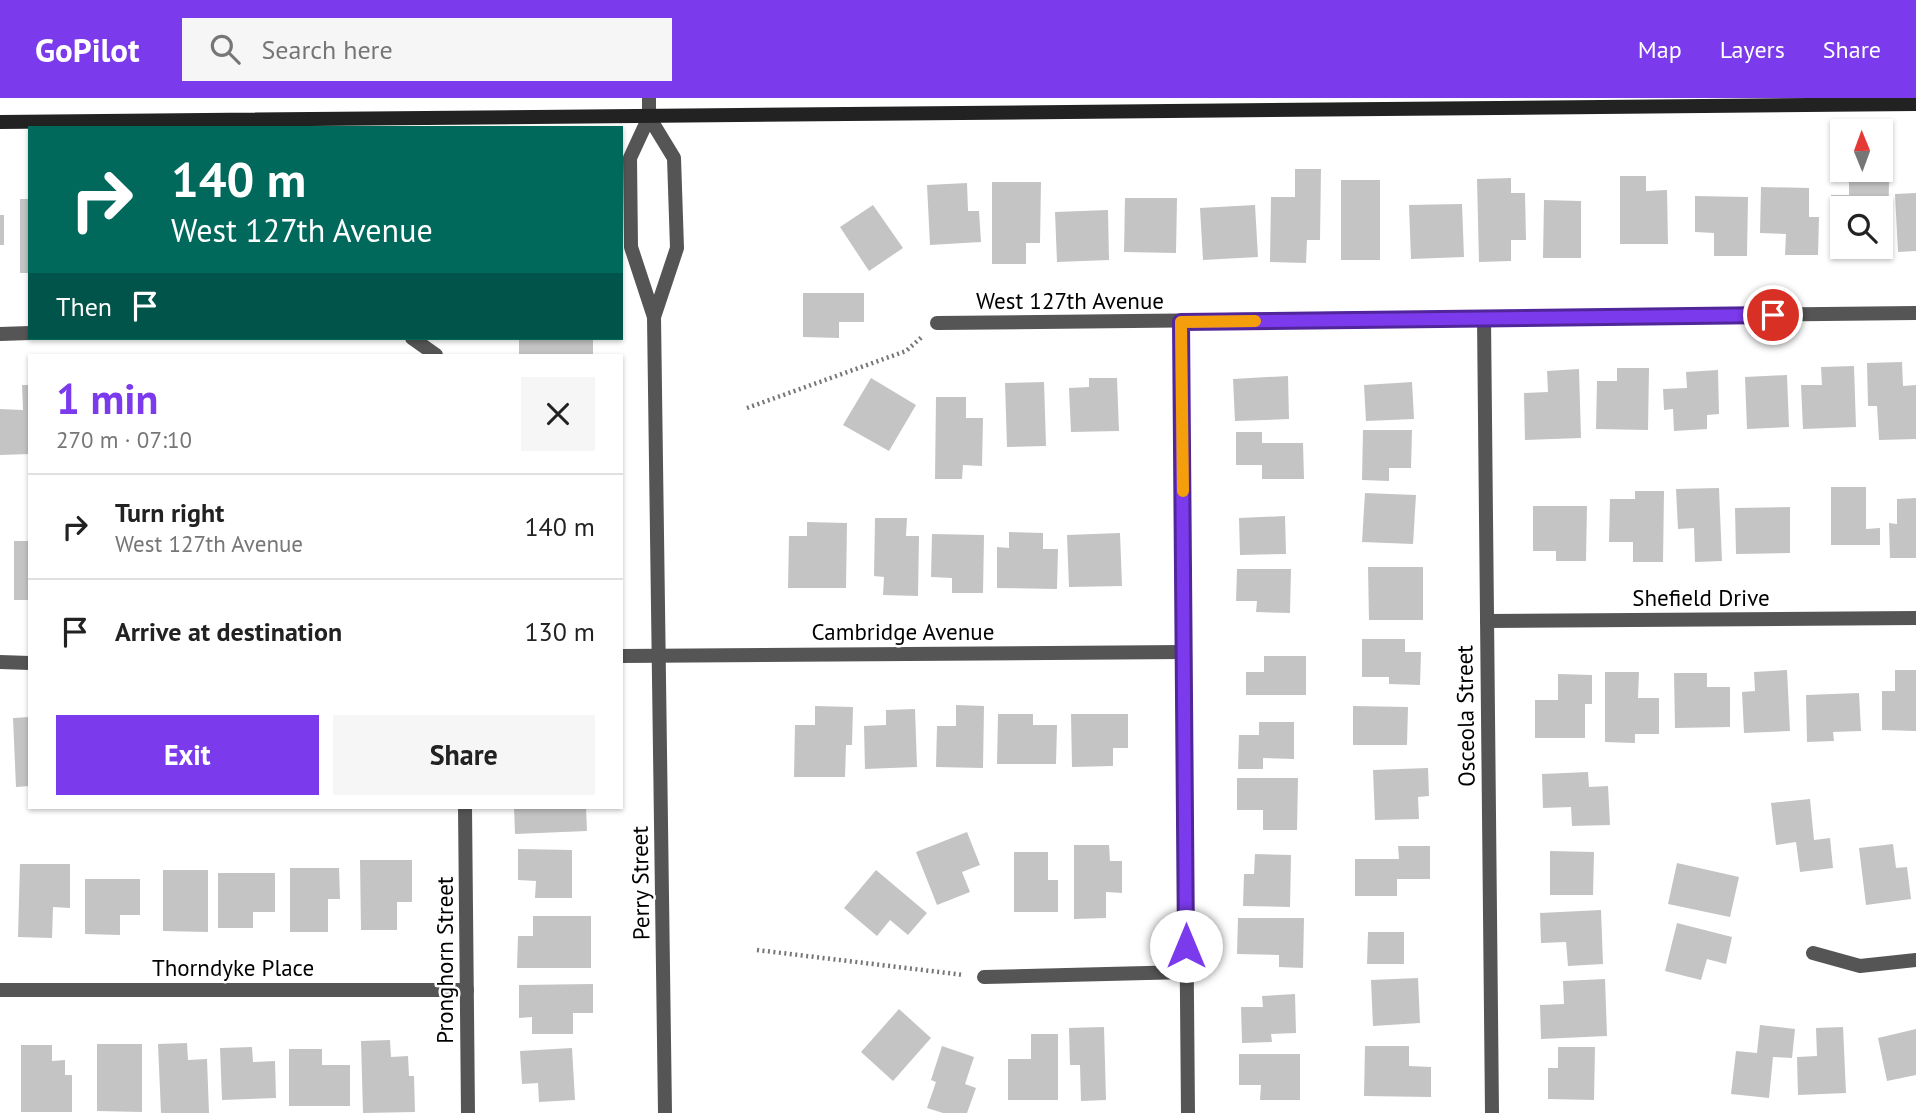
<!DOCTYPE html>
<meta charset="utf-8">
<style>
body{margin:0;font-family:"PT Sans",sans-serif;background:#f6f6f6;color:#222;height:100vh;display:flex;flex-direction:column;font-size:26px;white-space:nowrap}
*{box-sizing:border-box;margin:0}
p{font-size:23px;color:#767676}
.icon{flex:none;width:38px;height:38px;fill:none;stroke:currentColor;stroke-width:2;stroke-linecap:round;stroke-linejoin:round}
.map{position:relative;flex:1;overflow:hidden}
.sheet{position:absolute;left:28px;top:256px;width:595px;height:455px;display:flex;flex-direction:column;background:#fff;border-radius:0px;box-shadow:0 2px 5px #0004}
.sheet>*{flex:none}
.banner{position:absolute;left:28px;top:28px;width:595px;height:214px;border-radius:0px;box-shadow:0 2px 5px #0004;background:#00695c;color:#fff;overflow:hidden}
.needle{width:46px;rotate:359deg}
.fabs{position:absolute;left:1830px;top:21px;display:grid;gap:14px}
.fabs a{display:grid;place-items:center;width:63px;height:63px;border-radius:0px;background:#fff;box-shadow:0 2px 5px #0004;font-size:35px}
.pin{position:absolute;display:grid;place-items:center;width:60px;height:60px;color:#fff;margin:-30px;border:4px solid #fff;border-radius:50%;box-shadow:0 2px 7px #0007}
.me{position:absolute;width:77px;margin:-38px;rotate:0deg;stroke-linejoin:round;filter:drop-shadow(0 0 5px #0008)}
.turn{display:flex;align-items:center;gap:24px;height:147px;padding:0 28px;font-size:32px}
.turn .icon{width:91px;height:91px;stroke-width:2.5}
.turn b{display:block;font-size:49px;line-height:60px}
.then{display:flex;align-items:center;height:66px;padding:0 28px;background:#0003;gap:14px;font-size:26px}
.round{display:grid;place-items:center;flex:none;width:74px;height:74px;border-radius:0px;background:#f6f6f6}
.headline{display:flex;align-items:center;justify-content:space-between;height:119px;padding:0 28px}
h1{font-size:42px;font-weight:800;line-height:52px;color:#7c3aed}
.button{display:flex;gap:14px;margin-top:auto;padding:14px 28px}
.button a{flex:1;height:80px;border-radius:0px;background:#7c3aed;color:#fff;font-size:28px;font-weight:800;line-height:80px;text-align:center}
.button a+a{background:#f6f6f6;color:#222}
ul{padding:0;list-style:none}
li{display:flex;align-items:center;gap:21px;height:105px;padding:0 28px;border-top:2px solid #e0e0e0}
li div{flex:1}
li b{display:block;font-size:26px}
li em{font-style:normal}
header{display:flex;align-items:center;gap:42px;box-sizing:border-box;height:98px;padding:0 35px;background:#7c3aed;color:#fff}
header strong{font-size:33px}
nav{display:flex;gap:38px;margin-inline-start:auto;font-size:24px}
.search{width:490px;height:63px;background:#f6f6f6;display:flex;align-items:center;gap:18px;box-sizing:border-box;padding:0 24px;border-radius:0px;color:#767676;font-size:26px}
.map>svg:first-child{display:block}
.building{fill:#c4c4c4}
.lines{fill:none;stroke-linecap:round;stroke-linejoin:round}
.path{stroke:#777;stroke-width:4.5;stroke-dasharray:2 3.5;stroke-linecap:butt}
.street{stroke:#555;stroke-width:14}
.secondary{stroke:#222;stroke-width:14}
.route-casing{stroke:#51269a;stroke-width:18}
.route{stroke:#7c3aed;stroke-width:12}
.slow{stroke:#f59e0b;stroke-width:12}
.labels{text-anchor:middle;dominant-baseline:central;stroke-width:5;stroke-linejoin:round;paint-order:stroke}
.street-label{font-size:23px;fill:#000;stroke:#fff}
</style>
<header>
<strong>GoPilot</strong>
<div class="search"><svg class="icon" aria-label="search" viewBox="0 0 24 24"><circle cx="10" cy="10" r="6"/><path d="M15 15l6 6"/></svg>Search here</div>
<nav><a>Map</a><a>Layers</a><a>Share</a></nav>
</header>
<div class="map">
<svg width="1916" height="1015" viewBox="0 0 1916 1015">
<rect width="100%" height="100%" fill="#fff"/>
<g class="building">
<polygon points="1295,71 1321,71 1320,142 1307,142 1306,165 1270,164 1271,99 1295,99"/>
<polygon points="1620,78 1646,78 1646,93 1667,92 1668,146 1620,146"/>
<polygon points="1511,80 1511,95 1525,95 1526,142 1511,142 1511,163 1479,164 1477,81"/>
<polygon points="1849,80 1889,80 1888,157 1854,157 1854,149 1881,149 1881,110 1843,110 1843,143 1830,143 1831,97 1849,97"/>
<rect x="1341" y="82" width="39" height="80"/>
<polygon points="992,84 1041,84 1040,145 1026,145 1026,166 992,166"/>
<polygon points="967,85 968,113 979,113 981,144 930,147 927,87"/>
<polygon points="1761,89 1809,90 1809,119 1819,119 1818,157 1785,157 1786,136 1760,135"/>
<polygon points="1916,95 1916,153 1898,154 1895,96"/>
<polygon points="1695,98 1748,99 1747,158 1714,158 1714,135 1695,134"/>
<polygon points="1125,100 1177,100 1176,155 1124,154"/>
<rect x="20" y="101" width="10" height="74"/>
<polygon points="1544,102 1581,103 1581,160 1543,160"/>
<polygon points="1462,106 1464,159 1411,161 1409,107"/>
<polygon points="873,107 903,150 869,173 840,129"/>
<polygon points="1255,107 1258,159 1203,162 1200,110"/>
<polygon points="1108,112 1109,162 1057,164 1055,114"/>
<rect x="0" y="117" width="4" height="30"/>
<polygon points="803,195 864,195 864,224 839,224 839,240 803,239"/>
<rect x="519" y="240" width="74" height="17"/>
<polygon points="1902,264 1903,288 1916,287 1916,341 1879,342 1877,308 1868,308 1867,265"/>
<polygon points="1854,268 1856,329 1803,331 1801,287 1822,287 1821,269"/>
<polygon points="1617,270 1649,270 1648,332 1596,331 1597,283 1617,283"/>
<polygon points="1579,271 1581,340 1525,342 1524,295 1548,294 1547,273"/>
<polygon points="1718,272 1719,316 1707,317 1707,331 1674,333 1673,311 1664,312 1663,291 1687,290 1686,274"/>
<polygon points="1787,277 1789,329 1747,331 1745,279"/>
<polygon points="1288,278 1289,321 1235,323 1233,281"/>
<polygon points="871,280 916,307 889,353 843,327"/>
<polygon points="1089,280 1117,280 1119,333 1071,334 1069,290 1089,289"/>
<polygon points="1044,284 1046,348 1007,349 1005,285"/>
<polygon points="1412,284 1414,321 1366,323 1364,287"/>
<polygon points="22,287 30,287 30,356 0,357 0,311 23,312"/>
<polygon points="936,299 966,299 966,320 983,320 982,368 963,367 962,381 935,381"/>
<polygon points="1363,332 1412,332 1411,370 1389,370 1389,383 1362,382"/>
<polygon points="1236,334 1262,334 1262,345 1303,345 1304,381 1262,381 1262,367 1236,367"/>
<polygon points="1831,389 1866,389 1866,431 1880,430 1880,447 1831,447"/>
<polygon points="1719,390 1722,463 1695,464 1694,430 1678,431 1676,391"/>
<polygon points="1635,393 1664,393 1663,464 1633,464 1633,444 1609,444 1610,401 1635,401"/>
<polygon points="1365,395 1416,397 1413,446 1362,444"/>
<polygon points="1916,400 1916,460 1890,460 1889,425 1897,426 1897,401"/>
<polygon points="1533,408 1587,408 1586,463 1556,463 1556,453 1533,453"/>
<polygon points="1790,409 1790,455 1736,456 1735,410"/>
<polygon points="1285,418 1286,456 1240,457 1239,420"/>
<polygon points="875,420 907,420 906,438 919,438 918,498 883,497 884,479 874,478"/>
<polygon points="807,424 847,425 846,490 788,490 789,438 807,438"/>
<polygon points="1009,434 1043,435 1043,451 1058,451 1057,491 997,490 997,449 1009,450"/>
<polygon points="1120,435 1122,488 1069,489 1067,437"/>
<polygon points="932,436 984,437 983,495 952,495 952,480 931,479"/>
<rect x="14" y="443" width="16" height="59"/>
<polygon points="1368,469 1423,469 1423,522 1369,522"/>
<polygon points="1237,471 1291,471 1290,515 1256,514 1257,503 1236,503"/>
<polygon points="1362,541 1405,541 1405,554 1421,554 1420,587 1389,586 1389,579 1362,579"/>
<polygon points="1264,558 1306,558 1306,597 1246,597 1246,574 1264,574"/>
<polygon points="1787,572 1790,633 1744,635 1742,594 1755,593 1754,574"/>
<polygon points="1895,572 1916,572 1916,633 1882,632 1882,593 1895,593"/>
<polygon points="1605,574 1639,574 1638,600 1659,600 1659,636 1635,636 1635,645 1605,644"/>
<polygon points="1674,575 1707,575 1707,589 1730,589 1730,629 1675,630"/>
<polygon points="1558,576 1592,577 1592,606 1585,606 1585,640 1535,640 1535,602 1558,602"/>
<polygon points="1859,595 1861,633 1833,634 1834,643 1807,644 1806,597"/>
<polygon points="956,607 984,608 983,670 936,669 937,628 956,628"/>
<polygon points="815,608 853,609 852,647 846,647 845,679 794,679 795,627 815,627"/>
<polygon points="1353,608 1408,609 1407,647 1353,647"/>
<polygon points="915,611 917,669 865,671 864,628 886,627 886,612"/>
<polygon points="998,616 1033,616 1033,627 1057,627 1056,666 997,666"/>
<polygon points="1071,616 1128,616 1128,650 1113,650 1113,668 1072,669"/>
<polygon points="30,619 30,688 16,689 13,620"/>
<polygon points="1259,624 1294,624 1294,661 1263,660 1263,671 1238,671 1239,637 1259,637"/>
<polygon points="1428,670 1429,698 1418,699 1419,721 1375,722 1373,672"/>
<polygon points="1588,674 1589,689 1608,688 1610,727 1572,728 1571,709 1543,710 1542,676"/>
<polygon points="1237,680 1298,680 1297,732 1263,732 1263,712 1237,712"/>
<polygon points="1810,701 1814,742 1830,740 1833,770 1800,774 1796,744 1776,747 1771,705"/>
<polygon points="514,709 586,709 587,733 515,736"/>
<polygon points="967,734 980,767 962,774 970,794 937,807 916,754"/>
<polygon points="1893,746 1896,770 1907,769 1911,801 1866,807 1859,750"/>
<polygon points="1074,747 1109,747 1110,763 1122,763 1122,795 1106,794 1106,820 1074,821"/>
<polygon points="1398,748 1430,748 1430,781 1397,781 1397,798 1355,798 1355,761 1399,761"/>
<polygon points="518,751 572,752 572,800 535,800 536,783 518,782"/>
<polygon points="1550,753 1594,754 1593,797 1550,797"/>
<polygon points="1014,754 1048,754 1048,782 1058,782 1058,814 1014,814"/>
<polygon points="1255,756 1291,757 1290,809 1243,808 1244,776 1254,776"/>
<polygon points="360,762 412,762 412,804 397,804 397,832 361,832"/>
<polygon points="1677,765 1739,779 1730,819 1668,806"/>
<polygon points="20,766 70,766 70,810 53,809 52,840 18,839"/>
<polygon points="290,770 339,770 340,801 328,801 328,834 290,834"/>
<polygon points="163,772 208,772 208,834 163,833"/>
<polygon points="876,772 927,815 908,837 890,822 877,838 844,810"/>
<polygon points="218,775 275,775 275,814 253,814 253,830 218,830"/>
<polygon points="85,781 140,781 140,817 120,817 120,837 85,836"/>
<polygon points="1601,812 1603,866 1568,868 1566,844 1541,845 1540,815"/>
<polygon points="533,818 591,818 591,870 517,870 518,838 533,838"/>
<polygon points="1238,820 1304,820 1303,870 1279,869 1279,857 1237,856"/>
<polygon points="1677,825 1732,839 1726,866 1707,861 1701,882 1665,873"/>
<polygon points="1368,834 1404,834 1404,866 1367,866"/>
<polygon points="1418,880 1420,925 1373,928 1371,882"/>
<polygon points="1605,881 1607,938 1541,941 1540,907 1564,906 1563,883"/>
<polygon points="593,886 593,915 573,915 573,936 532,936 532,919 519,920 519,887"/>
<polygon points="1295,896 1296,935 1271,936 1272,944 1242,945 1241,909 1263,909 1262,898"/>
<polygon points="899,911 931,940 893,983 861,954"/>
<polygon points="1760,927 1795,931 1792,960 1773,959 1769,1000 1731,996 1736,953 1757,955"/>
<polygon points="1104,929 1106,1002 1081,1003 1080,967 1070,967 1069,930"/>
<polygon points="1843,929 1846,995 1798,997 1797,959 1817,958 1816,930"/>
<polygon points="1916,931 1916,977 1887,983 1878,940"/>
<polygon points="1031,936 1058,936 1058,1002 1008,1002 1008,961 1031,961"/>
<polygon points="390,942 391,959 408,958 409,978 414,978 415,1014 363,1015 361,943"/>
<polygon points="187,945 188,962 207,961 209,1015 161,1015 158,946"/>
<polygon points="97,946 142,946 142,1014 97,1013"/>
<polygon points="21,947 52,947 52,963 65,962 65,977 72,977 72,1014 21,1014"/>
<polygon points="942,948 974,959 965,986 976,990 967,1015 943,1015 927,1010 936,984 931,982"/>
<polygon points="1365,948 1409,948 1409,968 1431,969 1431,999 1364,998"/>
<polygon points="252,949 253,964 275,963 276,1000 222,1002 220,950"/>
<polygon points="1558,949 1595,949 1594,1002 1548,1001 1548,970 1558,970"/>
<polygon points="572,950 575,1002 539,1004 538,985 522,986 520,953"/>
<polygon points="289,951 322,951 322,967 350,967 350,1008 289,1008"/>
<polygon points="1239,956 1300,956 1300,1002 1260,1002 1261,987 1239,987"/>
</g>
<g class="lines">
<g class="path">
<polyline points="747,310 906,253 923,238"/>
<polyline points="757,852 964,877"/>
</g>
<g class="street">
<polyline points="649,0 649,19 630,60 631,149 654,219 665,1015"/>
<polyline points="649,19 674,60 677,150 654,219"/>
<polyline points="1484,220 1492,1015"/>
<polyline points="1181,224 1188,1015"/>
<polyline points="937,225 1916,215"/>
<polyline points="0,236 30,235"/>
<polyline points="412,240 436,257"/>
<polyline points="1487,523 1916,520"/>
<polyline points="621,558 1184,554"/>
<polyline points="0,564 30,565"/>
<polyline points="465,709 468,1015"/>
<polyline points="1813,855 1860,868 1916,862"/>
<polyline points="984,879 1187,874"/>
<polyline points="0,892 467,892"/>
</g>
<polyline class="secondary" points="0,24 1916,6"/>
</g>
<g class="lines">
<g class="route-casing">
<polyline id="route" points="1186,848 1181,224 1773,217"/>
</g>
<use href="#route" class="route"/>
<polyline class="slow" points="1183,393 1181,224 1255,223"/>
</g>
<g class="labels">
<g class="street-label">
<text x="1070" y="202">West 127th Avenue</text>
<text x="1701" y="499">Shefield Drive</text>
<text x="903" y="533">Cambridge Avenue</text>
<text transform="translate(1465 618) rotate(-91)">Osceola Street</text>
<text transform="translate(640 785) rotate(-91)">Perry Street</text>
<text transform="translate(444 862) rotate(-90)">Pronghorn Street</text>
<text x="233" y="869">Thorndyke Place</text>
</g>
</g>
</svg>
<div class="fabs">
<a><svg class="needle" viewBox="-14 -14 28 28"><path d="M0-13l5 13h-10z" fill="#e53935"/><path d="M0 13l5-13h-10z" fill="#767676"/></svg></a>
<a><svg class="icon" aria-label="search" viewBox="0 0 24 24"><circle cx="10" cy="10" r="6"/><path d="M15 15l6 6"/></svg></a>
</div>
<div class="pin" style="left:1773px;top:217px;background:#d93025"><svg class="icon" aria-label="arrive" viewBox="0 0 24 24"><path d="M6 21V4h12l-3 4 3 4H6"/></svg></div>
<svg class="me" style="left:1186px;top:848px" viewBox="-20 -20 40 40"><circle r="19" fill="#fff"/><path d="M0-13L10 11 0 6-10 11z" fill="#7c3aed"/></svg>
<div class="banner">
<div class="turn"><svg class="icon" aria-label="right" viewBox="0 0 24 24"><path d="M7 20v-9h11M14 6l5 5-5 5"/></svg><div><b>140 m</b>West 127th Avenue</div></div>
<div class="then">Then<svg class="icon" aria-label="arrive" viewBox="0 0 24 24"><path d="M6 21V4h12l-3 4 3 4H6"/></svg></div>
</div>
<section class="sheet">
<div class="headline"><div><h1>1 min</h1><p>270 m · 07:10</p></div><a class="round"><svg class="icon" aria-label="close" viewBox="0 0 24 24"><path d="M6 6l12 12M18 6L6 18"/></svg></a></div>
<ul>
<li><svg class="icon" aria-label="right" viewBox="0 0 24 24"><path d="M7 20v-9h11M14 6l5 5-5 5"/></svg><div><b>Turn right</b><p>West 127th Avenue</p></div><em>140 m</em></li>
<li><svg class="icon" aria-label="arrive" viewBox="0 0 24 24"><path d="M6 21V4h12l-3 4 3 4H6"/></svg><div><b>Arrive at destination</b></div><em>130 m</em></li>
</ul>
<div class="button"><a>Exit</a><a>Share</a></div>
</section>
</div>
